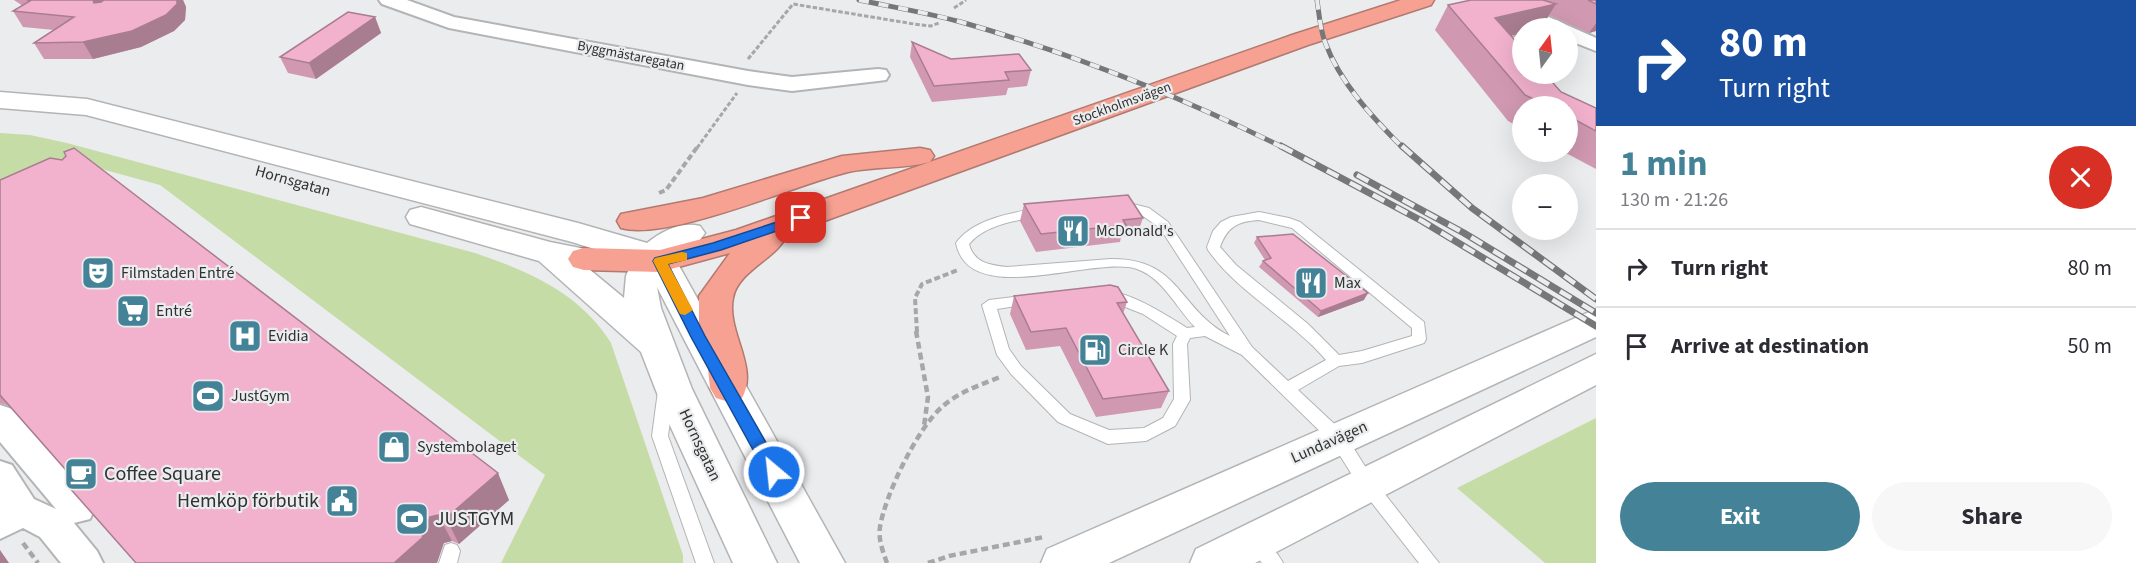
<!DOCTYPE html>
<meta charset="utf-8">
<style>
body{margin:0;font-family:"Source Sans 3",sans-serif;background:#f7f7f7;color:#2b2b33;height:100vh;display:flex;flex-direction:column;font-size:22px;white-space:nowrap}
*{box-sizing:border-box;margin:0}
p{font-size:20px;color:#7c7c81}
.icon{flex:none;width:33px;height:33px;fill:none;stroke:currentColor;stroke-width:2;stroke-linecap:round;stroke-linejoin:round}
.map{position:relative;flex:1;overflow:hidden}
.drawer{display:flex;flex-direction:column;background:#fff;width:540px}
.drawer>*{flex:none}
.guide{background:#1a4fa0;color:#fff;overflow:hidden}
.needle{width:39px;rotate:15deg}
.tools{position:absolute;left:1512px;top:18px;display:grid;gap:12px}
.tools a{display:grid;place-items:center;width:66px;height:66px;border-radius:50%;background:#fff;box-shadow:0 6px 24px #0002;font-size:30px}
.pin{position:absolute;display:grid;place-items:center;width:51px;height:51px;color:#fff;margin:-26px;border-radius:12px;box-shadow:0 3px 9px #0006}
.me{position:absolute;width:66px;margin:-33px;rotate:332deg;stroke-linejoin:round;filter:drop-shadow(0 0 4px #0008)}
.turn{display:flex;align-items:center;gap:21px;height:126px;padding:0 24px;font-size:27px}
.turn .icon{width:78px;height:78px;stroke-width:2.5}
.turn b{display:block;font-size:42px;line-height:51px}
.round{display:grid;place-items:center;flex:none;width:63px;height:63px;border-radius:32px;background:#f7f7f7}
.summary{display:flex;align-items:center;justify-content:space-between;height:102px;padding:0 24px}
h1{font-size:36px;font-weight:700;line-height:45px;color:#448397}
.button{display:flex;gap:12px;margin-top:auto;padding:12px 24px}
.button a{flex:1;height:69px;border-radius:36px;background:#448397;color:#fff;font-size:24px;font-weight:700;line-height:69px;text-align:center}
.button a+a{background:#f7f7f7;color:#2b2b33}
ul{padding:0;list-style:none}
li{display:flex;align-items:center;gap:18px;height:78px;padding:0 24px;border-top:2px solid #e1e1e2}
li div{flex:1}
li b{display:block;font-size:22px}
li em{font-style:normal}
main{display:flex;flex:1;min-height:0}
.map>svg:first-child{display:block}
.green{fill:#c6dca6}
.lines{fill:none;stroke-linecap:round;stroke-linejoin:round}
.service-casing{stroke:#b3b4b5;stroke-width:2}
.minor-casing{stroke:#b3b4b5;stroke-width:4}
.secondary-casing{stroke:#b3b4b5;stroke-width:3}
.motorway-casing{stroke:#b17a70;stroke-width:3}
.path-far2{stroke:#a6a7a8;stroke-width:3;stroke-dasharray:4.5 2;stroke-linecap:butt}
.path-far1{stroke:#a6a7a8;stroke-width:4;stroke-dasharray:6 3;stroke-linecap:butt}
.path{stroke:#a6a7a8;stroke-width:4.5;stroke-dasharray:7 4;stroke-linecap:butt}
.service{fill:#fff;fill-rule:evenodd}
.minor{fill:#fff;fill-rule:evenodd}
.secondary{fill:#fff;fill-rule:evenodd}
.motorway{fill:#f7a192;fill-rule:evenodd}
.rail-far1-casing{stroke:#767778;stroke-width:5}
.rail-casing{stroke:#767778;stroke-width:7}
.rail-far1{stroke:#ebecee;stroke-width:4;stroke-dasharray:10;stroke-linecap:butt}
.rail{stroke:#ebecee;stroke-width:4.5;stroke-dasharray:13;stroke-linecap:butt}
.wall{fill:#d099b1}
.shaded-wall{fill:#a97d90}
.building{fill:#f2b2ce;stroke:#a97d90;stroke-width:1.5}
.route{fill:#1a73e8;stroke:#114b97;stroke-width:1.5}
.slow{fill:#f59e0b}
.labels{text-anchor:middle;dominant-baseline:central;stroke-width:4.5;stroke-linejoin:round;paint-order:stroke}
.far-street-label{font-size:14px;fill:#303131;stroke:#ebecee}
.street-label{font-size:16px;fill:#303131;stroke:#ebecee}
.poi-label{font-size:16px;fill:#303131;stroke:#ebecee;text-anchor:start}
.near-poi-label{font-size:20px;fill:#303131;stroke:#ebecee;text-anchor:start}
</style>
<main>
<div class="map">
<svg width="1596" height="563" viewBox="0 0 1596 563">
<rect width="100%" height="100%" fill="#ebecee"/>
<g class="green">
<path d="M0,133l30,2 37,8 408,110c53,18 105,40 136,90l72,212v8h-182l44,-88 -385,-290 -95,-26 -65,31z"/>
<polygon points="1596,418 1596,563 1545,563 1457,488"/>
</g>
<g class="lines">
<g class="service-casing">
<g id="service">
<path d="M1121,201l28,7 19,14 84,125 36,34 38,-21c-35,-41 -87,-66 -118,-110l-1,-3 6,-16 8,-9 10,-5 28,-5 30,6 11,4 124,100 2,17 -2,4 -62,20 -23,3 -41,24 46,43 29,46 66,84h-20l-58,-74 -29,-46 -90,-88 -37,-19 -15,2 -3,6 3,56 -15,26 -29,15 -38,3 -50,-22 -47,-48 -14,-19 -15,-50 7,-5 42,-5 7,5 -2,3 -39,6 12,40 12,17 49,48 39,16 35,-2 19,-10 11,-19 -1,-55 4,-8 -34,-22 -38,-15 -2,-3 2,-3c19,-6 66,25 82,35l8,-1c-18,-18 -32,-49 -58,-58 -43,-14 -168,41 -181,-26 17,-24 55,-30 83,-35l6,4 -2,3c-25,6 -56,8 -74,29 5,19 20,21 38,23l104,-8c70,-1 67,51 119,77l-70,-108 -20,-14 -23,-6 -2,-3zM1259,220l33,8 120,100v8l-50,15 -23,4 -31,-31 -72,-59 -16,-18c7,-20 18,-26 39,-27z"/>
<polygon points="666,385 671,387 674,391 668,436 714,563 696,563 652,436 658,391 661,387"/>
<path d="M1256,536c11,4 22,17 27,27h-21l-15,-19 3,-6z"/>
<polygon points="451,543 457,545 460,551 457,563 439,563 445,545"/>
</g>
</g>
<g class="minor-casing">
<g id="minor">
<polygon points="379,0 407,0 454,17 748,71 792,77 878,69 886,70 889,75 886,80 878,81 792,91 748,85 449,28 382,4"/>
<path d="M1503,0h21l-2,5 74,33v13l-28,-11v-12c-24,0 -53,-3 -67,-25z"/>
<polygon points="1522,34 1522,47 1517,50 1522,57 1522,74 1536,74 1561,106 1539,106 1494,48 1497,44"/>
<polygon points="0,405 12,409 90,497 95,508 90,519 74,523 97,551 103,563 61,563 40,537 23,528 0,539 0,461 12,465 34,499 56,509 0,442"/>
</g>
</g>
<g class="secondary-casing">
<g id="secondary">
<path d="M0,92l87,7 491,124 69,20c15,-12 34,-22 53,-17l5,7 -5,7 -27,15 172,308h-45l-143,-276 4,21 31,81 85,174h-44l-66,-144 -26,-67 -102,-91 -129,-37 -4,-7 4,-7 11,-3 129,35 45,9 5,8 -5,8 -6,2 35,29 2,-22 6,-15 -60,-19 -486,-127 -86,-7z"/>
<polygon points="1596,309 1596,337 1109,563 1041,563 1047,549"/>
<polygon points="1596,354 1596,385 1255,563 1190,563 1196,549"/>
</g>
</g>
<g class="motorway-casing">
<g id="motorway">
<path d="M1401,0h33l-3,5 -123,40 -522,190c-6,22 -48,35 -53,63 -7,33 26,69 9,100l-13,4 -13,-4 -6,-10 -4,-38 -7,-23v-31l31,-43 -70,19 -76,-2 -11,-3 -5,-8 5,-8 11,-3 76,2 76,-20 556,-195z"/>
<path d="M920,148l10,2 4,6 -4,6c-27,7 -55,4 -82,10 -53,13 -179,69 -227,56l-4,-7 4,-7 82,-16 139,-42z"/>
</g>
</g>
<g class="path-far2">
<polyline points="954,8 966,0"/>
<polyline points="748,59 793,4 914,24 931,26 939,23"/>
<polyline points="697,148 737,93"/>
</g>
<g class="path-far1">
<polyline points="659,193 666,190 698,146"/>
<polyline points="917,332 915,298 922,284 958,270"/>
</g>
<g class="path">
<polyline points="916,331 928,397 924,426"/>
<polyline points="23,543 38,563"/>
<path d="M887,563c-4,-11 -9,-24 -7,-36 5,-32 38,-100 63,-121 16,-14 37,-21 57,-29"/>
<polyline points="928,563 949,556 1044,537"/>
</g>
<use href="#service" class="service"/>
<use href="#minor" class="minor"/>
<use href="#secondary" class="secondary"/>
<use href="#motorway" class="motorway"/>
<g class="rail-far1-casing">
<g id="rail-far1">
<path d="M859,0c34,7 69,13 102,22 112,32 219,74 323,126"/>
<path d="M1317,0c2,13 3,29 8,42 15,41 48,76 78,106"/>
</g>
</g>
<g class="rail-casing">
<g id="rail">
<polyline points="1281,146 1422,221 1596,326"/>
<polyline points="1402,146 1472,208 1596,299"/>
<polyline points="1357,175 1464,233 1596,313"/>
</g>
</g>
<use href="#rail-far1" class="rail-far1"/>
<use href="#rail" class="rail"/>
</g>
<g class="wall">
<polygon points="14,0 183,0 186,7 185,20 174,31 141,47 93,59 44,59 34,43 54,30 23,27 13,11 23,6"/>
<polygon points="1471,0 1596,0 1596,31 1589,33 1549,15 1541,28 1511,36 1561,92 1596,108 1596,169 1564,152 1568,152 1568,106 1522,106 1522,129 1508,121 1435,30 1448,5"/>
<polygon points="375,17 381,33 316,79 288,73 280,57"/>
<polygon points="912,42 951,59 1031,70 1027,86 1008,88 1006,95 932,102 910,57"/>
<polygon points="0,180 509,500 459,544 452,541 444,543 70,480 65,469 10,406 0,403"/>
<polygon points="1024,204 1143,218 1137,235 1121,237 1120,242 1036,252 1020,221"/>
<polygon points="1257,237 1364,300 1318,317 1259,267 1263,261 1265,260 1254,243"/>
<polygon points="1014,296 1127,302 1123,314 1169,391 1161,408 1096,417 1060,346 1026,350 1010,314"/>
</g>
<g class="shaded-wall">
<polygon points="93,0 116,0 94,3"/>
<polygon points="177,0 183,0 186,7 185,20 174,31 141,47 93,59 83,42"/>
<polygon points="1556,4 1541,28 1522,28 1522,33 1480,43 1495,18"/>
<polygon points="375,17 381,33 316,79 309,63"/>
<polygon points="1596,23 1596,31 1589,33"/>
<polygon points="1368,293 1364,300 1318,317 1321,311"/>
<polygon points="498,473 509,500 459,544 446,518"/>
<polygon points="438,515 452,541 444,543 437,563 394,563 430,517"/>
<polygon points="0,550 9,563 0,563"/>
</g>
<g class="building">
<polygon points="27,0 93,0 94,3 101,2 104,0 177,0 177,4 166,15 132,31 83,42 34,43 74,17 13,11 30,1"/>
<polygon points="1471,0 1543,0 1556,4 1495,18 1522,48 1522,74 1545,74 1561,92 1596,108 1596,131 1568,116 1568,106 1548,106 1525,95 1448,5"/>
<polygon points="1588,0 1596,0 1596,4"/>
<polygon points="348,12 375,17 309,63 280,57"/>
<polygon points="912,42 951,59 1019,54 1031,70 1005,72 1009,80 934,86"/>
<polygon points="74,148 498,473 446,518 438,515 430,517 422,538 394,563 136,563 68,486 70,480 65,469 0,395 0,180 50,158 62,160 66,156 64,152"/>
<polygon points="1128,195 1143,218 1123,220 1126,225 1041,234 1024,204"/>
<polygon points="1293,234 1368,293 1321,311 1263,261 1271,258 1257,237"/>
<polygon points="1110,285 1118,287 1127,302 1117,303 1169,391 1103,399 1066,328 1031,332 1014,296"/>
</g>
<polygon class="route" points="801,214 808,218 806,221 721,250 668,264 705,336 780,467 783,472 780,477 768,477 691,337 653,261 655,258 713,243"/>
<polygon class="slow" points="682,252 687,253 687,260 668,264 693,310 685,315 680,314 653,261 655,258"/>
<defs>
<g id="restaurant-square" transform="scale(1.725)"><rect x="-9" y="-9" width="18" height="18" rx="4" fill="#448397" stroke="#ebecee"/><path d="M-5-6h1v4h1v-4h1v4h1v-4h1v5L-1.5 .5V6h-2V.5L-5-1ZM5-6V6H3V1.5H1.5Q1.5-4 5-6Z" fill="#fff"/></g>
<g id="theatre-square" transform="scale(1.725)"><rect x="-9" y="-9" width="18" height="18" rx="4" fill="#448397" stroke="#ebecee"/><path d="M-5-5.5Q0-4 5-5.5V0Q5 5 0 6Q-5 5-5 0ZM-3.3-2.5H-1v1.5H-3.3ZM1-2.5H3.3v1.5H1ZM-2.8 1Q0 5.5 2.8 1Z" fill="#fff"/></g>
<g id="supermarket-square" transform="scale(1.725)"><rect x="-9" y="-9" width="18" height="18" rx="4" fill="#448397" stroke="#ebecee"/><path d="M-6-5.5h2.5l.6 2H6L4.5 2H-2.5L-4.4-4H-6ZM-1.5 3.2a1.3 1.3 0 1 0 .1 0ZM3 3.2a1.3 1.3 0 1 0 .1 0Z" fill="#fff"/></g>
<g id="hospital-square" transform="scale(1.725)"><rect x="-9" y="-9" width="18" height="18" rx="4" fill="#448397" stroke="#ebecee"/><path d="M-5-5h3v3.5h4V-5h3V5h-3V1.5h-4V5h-3Z" fill="#fff"/></g>
<g id="fuel-square" transform="scale(1.725)"><rect x="-9" y="-9" width="18" height="18" rx="4" fill="#448397" stroke="#ebecee"/><path d="M-5.5-6h7V0h2V4h1.3V-2.5L3-4.5l.8-.8L6-3V5H2.5V1h-1V6h-7ZM-4.2-4.7v3.2H.2V-4.7Z" fill="#fff"/></g>
<g id="stadium-square" transform="scale(1.725)"><rect x="-9" y="-9" width="18" height="18" rx="4" fill="#448397" stroke="#ebecee"/><path d="M0-5a6.5 5 0 1 0 0 10a6.5 5 0 1 0 0-10ZM-3.5-1.8h7v3.6h-7Z" fill="#fff"/></g>
<g id="shop-square" transform="scale(1.725)"><rect x="-9" y="-9" width="18" height="18" rx="4" fill="#448397" stroke="#ebecee"/><path d="M-5-2.5h2.3a2.7 3.5 0 0 1 5.4 0H5L5.5 6h-11ZM-1.5-2.5h3a1.5 2.3 0 0 0-3 0Z" fill="#fff"/></g>
<g id="cafe-square" transform="scale(1.725)"><rect x="-9" y="-9" width="18" height="18" rx="4" fill="#448397" stroke="#ebecee"/><path d="M-5.5-4.5H6V0H3Q3 3.5 0 3.5H-2.5Q-5.5 3.5-5.5 0ZM3-3.2v2h1.7v-2ZM-6 4.5H4V6H-6Z" fill="#fff"/></g>
<g id="civic-square" transform="scale(1.725)"><rect x="-9" y="-9" width="18" height="18" rx="4" fill="#448397" stroke="#ebecee"/><path d="M-.6-6.5H3V-4.5H.6V-3L4-1V1h2V6H-6V1h2V-1L-.6-3ZM-1.2 2.5V6h2.4V2.5Z" fill="#fff"/></g>
</defs>
<g fill-rule="evenodd">
<use href="#restaurant-square" x="1073" y="231"/>
<use href="#theatre-square" x="98" y="273"/>
<use href="#restaurant-square" x="1311" y="283"/>
<use href="#supermarket-square" x="133" y="311"/>
<use href="#hospital-square" x="245" y="336"/>
<use href="#fuel-square" x="1095" y="350"/>
<use href="#stadium-square" x="208" y="396"/>
<use href="#shop-square" x="394" y="447"/>
<use href="#cafe-square" x="81" y="474"/>
<use href="#civic-square" x="342" y="501"/>
<use href="#stadium-square" x="412" y="519"/>
</g>
<g class="labels">
<g class="far-street-label">
<text transform="translate(631 56) rotate(11)">Byggmästaregatan</text>
<text transform="translate(1122 104) rotate(-20)">Stockholmsvägen</text>
</g>
<g class="street-label">
<text transform="translate(293 181) rotate(16)">Hornsgatan</text>
<text transform="translate(1329 442) rotate(-24)">Lundavägen</text>
<text transform="translate(700 445) rotate(65)">Hornsgatan</text>
</g>
<g class="poi-label">
<text x="1096" y="231">McDonald's</text>
<text x="121" y="273">Filmstaden Entré</text>
<text x="1334" y="283">Max</text>
<text x="156" y="311">Entré</text>
<text x="268" y="336">Evidia</text>
<text x="1118" y="350">Circle K</text>
<text x="231" y="396">JustGym</text>
<text x="417" y="447">Systembolaget</text>
</g>
<g class="near-poi-label">
<text x="104" y="474">Coffee Square</text>
<text x="319" y="501" text-anchor="end">Hemköp förbutik</text>
<text x="435" y="519">JUSTGYM</text>
</g>
</g>
</svg>
<div class="tools">
<a><svg class="needle" viewBox="-14 -14 28 28"><path d="M0-13l5 13h-10z" fill="#e53935"/><path d="M0 13l5-13h-10z" fill="#7c7c81"/></svg></a>
<a>+</a>
<a>−</a>
</div>
<div class="pin" style="left:801px;top:218px;background:#d93025"><svg class="icon" aria-label="arrive" viewBox="0 0 24 24"><path d="M6 21V4h12l-3 4 3 4H6"/></svg></div>
<svg class="me" style="left:774px;top:472px" viewBox="-20 -20 40 40"><circle r="17" fill="#1a73e8" stroke="#fff" stroke-width="3"/><path d="M0-11L8 9 0 5-8 9z" fill="#fff"/></svg>
</div>
<section class="drawer">
<div class="guide">
<div class="turn"><svg class="icon" aria-label="right" viewBox="0 0 24 24"><path d="M7 20v-9h11M14 6l5 5-5 5"/></svg><div><b>80 m</b>Turn right</div></div>
</div>
<div class="summary"><div><h1>1 min</h1><p>130 m · 21:26</p></div><a class="round" style="background:#d93025;color:#fff"><svg class="icon" aria-label="close" viewBox="0 0 24 24"><path d="M6 6l12 12M18 6L6 18"/></svg></a></div>
<ul>
<li><svg class="icon" aria-label="right" viewBox="0 0 24 24"><path d="M7 20v-9h11M14 6l5 5-5 5"/></svg><div><b>Turn right</b></div><em>80 m</em></li>
<li><svg class="icon" aria-label="arrive" viewBox="0 0 24 24"><path d="M6 21V4h12l-3 4 3 4H6"/></svg><div><b>Arrive at destination</b></div><em>50 m</em></li>
</ul>
<div class="button"><a>Exit</a><a>Share</a></div>
</section>
</main>
